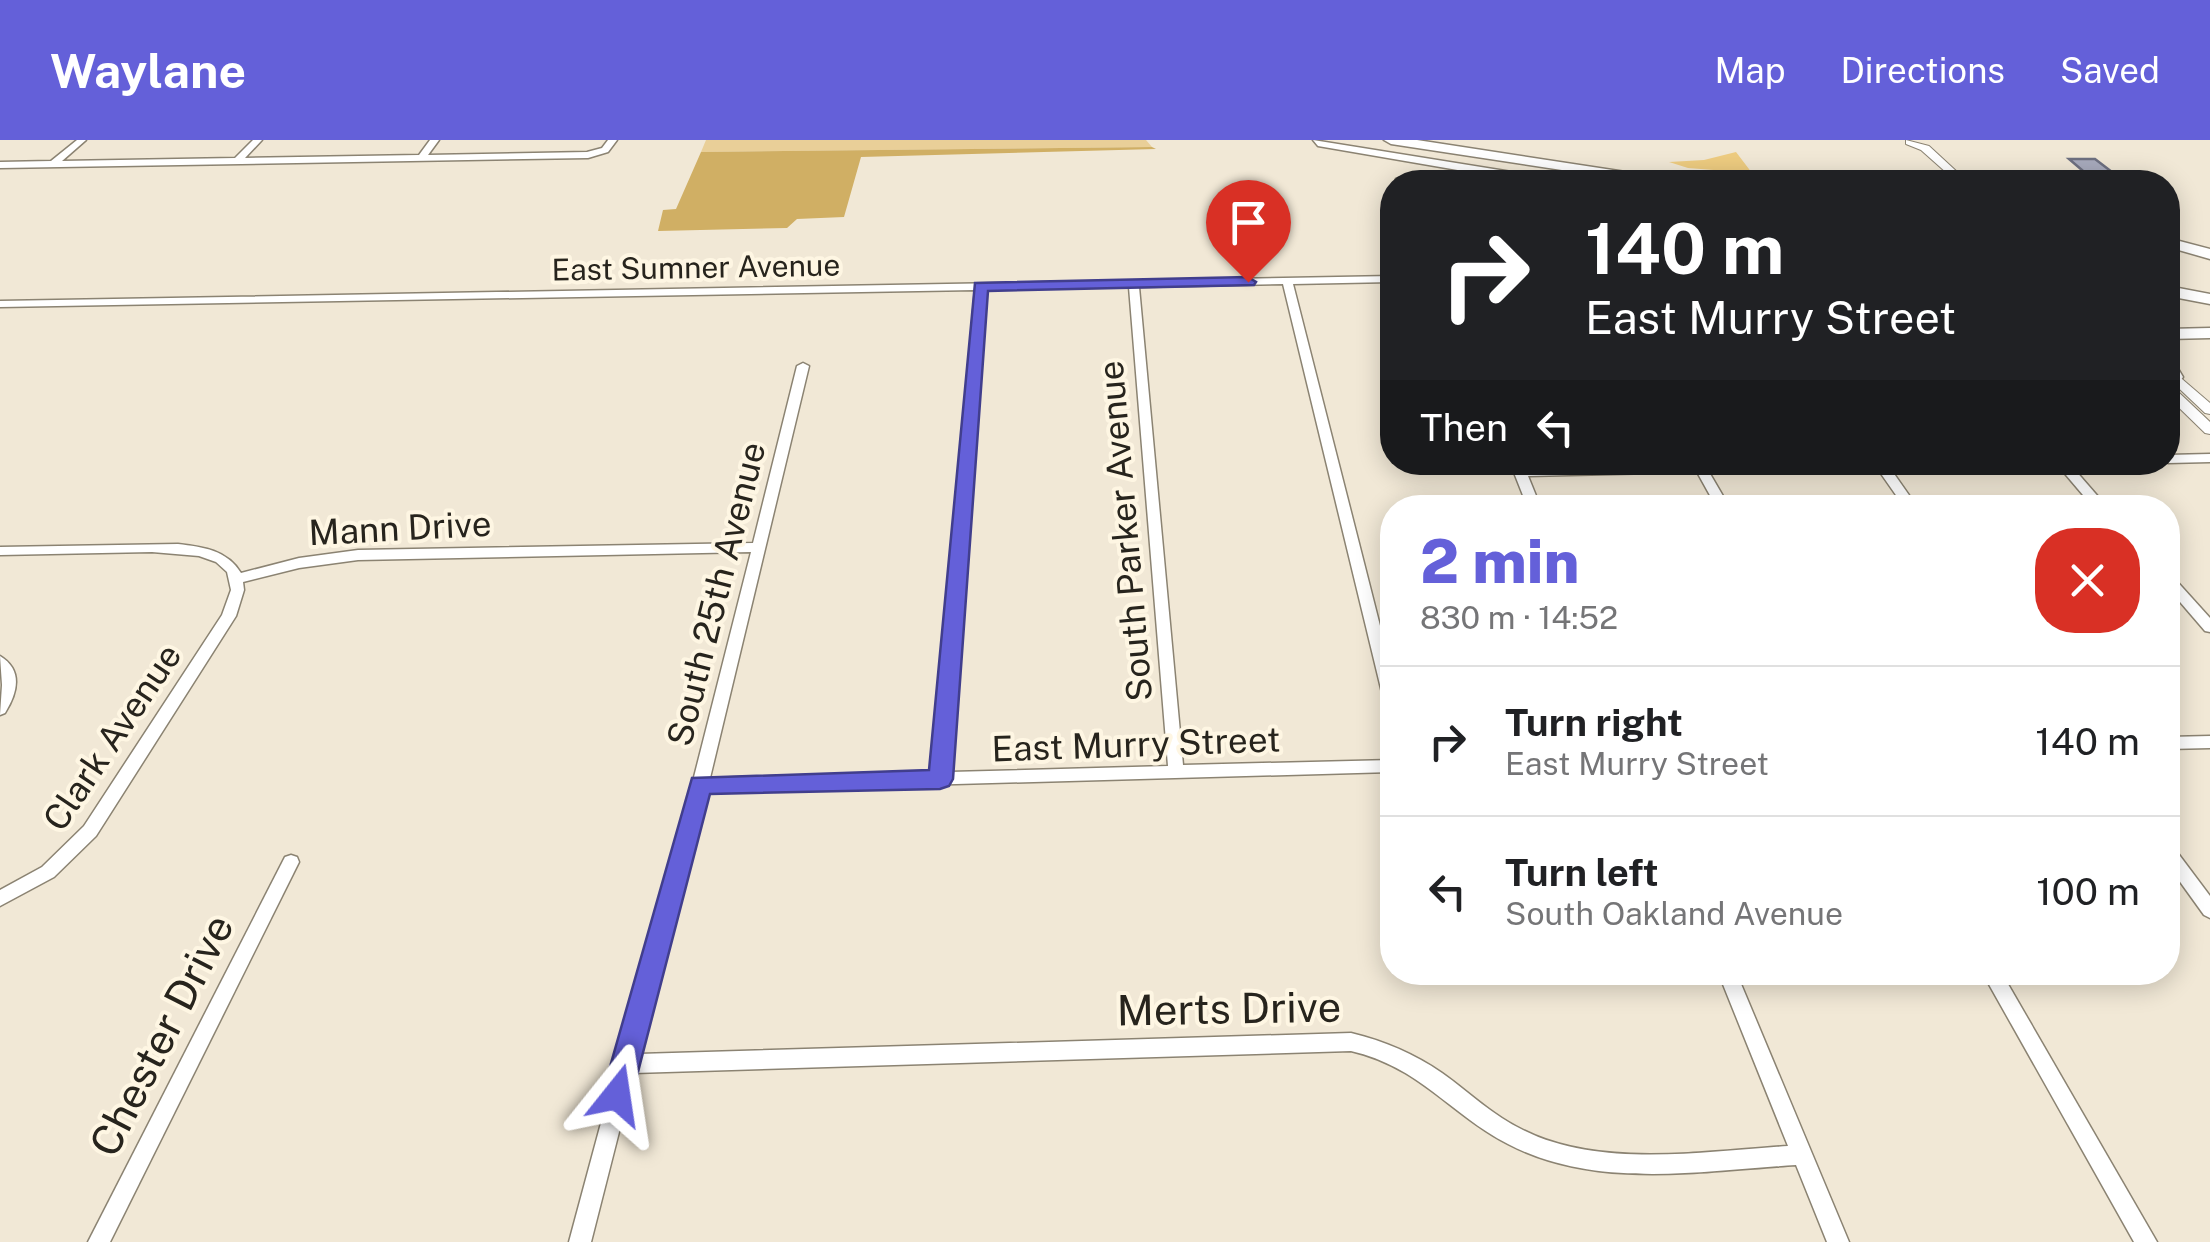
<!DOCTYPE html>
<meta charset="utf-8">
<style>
body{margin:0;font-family:"Public Sans",sans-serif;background:#f6f6f6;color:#202124;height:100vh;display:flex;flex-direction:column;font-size:38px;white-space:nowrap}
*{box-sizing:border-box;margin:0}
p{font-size:32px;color:#757577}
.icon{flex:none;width:55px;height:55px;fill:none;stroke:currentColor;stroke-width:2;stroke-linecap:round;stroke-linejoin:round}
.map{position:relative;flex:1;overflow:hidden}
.side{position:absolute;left:1380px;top:355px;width:800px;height:490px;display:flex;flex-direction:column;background:#fff;border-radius:40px;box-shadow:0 5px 25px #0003}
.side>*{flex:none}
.hud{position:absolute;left:1380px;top:30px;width:800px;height:305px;border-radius:40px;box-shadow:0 5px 25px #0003;background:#202124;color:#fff;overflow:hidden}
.pin{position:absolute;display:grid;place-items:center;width:85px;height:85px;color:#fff;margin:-102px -42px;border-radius:50% 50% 50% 0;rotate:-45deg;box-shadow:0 0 10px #0007}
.pin .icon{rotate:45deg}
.me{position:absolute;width:110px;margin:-55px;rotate:15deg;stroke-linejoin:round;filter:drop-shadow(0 0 8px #0008)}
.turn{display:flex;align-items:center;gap:35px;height:210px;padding:0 40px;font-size:45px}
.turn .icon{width:130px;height:130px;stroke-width:2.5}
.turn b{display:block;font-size:70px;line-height:85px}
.then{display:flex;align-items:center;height:95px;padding:0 40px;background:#0003;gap:20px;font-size:38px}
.round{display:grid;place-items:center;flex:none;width:105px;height:105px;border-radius:40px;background:#f6f6f6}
.head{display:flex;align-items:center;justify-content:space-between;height:170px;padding:0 40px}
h1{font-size:60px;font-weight:800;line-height:75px;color:#6460d9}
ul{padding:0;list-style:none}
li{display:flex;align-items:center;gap:30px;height:150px;padding:0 40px;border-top:2px solid #e0e0e0}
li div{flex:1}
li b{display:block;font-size:38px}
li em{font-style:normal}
header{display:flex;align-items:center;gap:60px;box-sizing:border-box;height:140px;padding:0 50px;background:#6460d9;color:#fff}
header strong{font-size:48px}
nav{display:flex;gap:55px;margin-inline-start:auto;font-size:35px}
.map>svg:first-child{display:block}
.green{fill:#e9cf98}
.forest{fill:#d0af64}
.water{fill:#eecc80}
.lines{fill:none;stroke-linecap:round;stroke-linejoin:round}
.stream{stroke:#eecc80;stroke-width:2.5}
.building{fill:#a8abbd;stroke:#6e7081;stroke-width:2.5}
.minor-casing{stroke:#8b8372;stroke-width:3}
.major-casing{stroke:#8b8372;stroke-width:2}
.highway-casing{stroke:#8b8372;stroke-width:3}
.minor{fill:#fff;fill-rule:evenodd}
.major{fill:#fff;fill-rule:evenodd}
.highway{fill:#fff;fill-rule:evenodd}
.route{fill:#6460d9;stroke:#413e8d;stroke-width:2.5}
.labels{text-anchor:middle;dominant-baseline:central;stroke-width:8;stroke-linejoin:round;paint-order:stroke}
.far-street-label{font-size:30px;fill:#27241d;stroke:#fef6e3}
.street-label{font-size:35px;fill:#27241d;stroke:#fef6e3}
.near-street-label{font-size:42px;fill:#27241d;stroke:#fef6e3}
</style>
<header>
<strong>Waylane</strong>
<nav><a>Map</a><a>Directions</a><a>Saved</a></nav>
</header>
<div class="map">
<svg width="2210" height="1102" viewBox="0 0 2210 1102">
<rect width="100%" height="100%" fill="#f1e8d6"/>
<polygon class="green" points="706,0 1146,0 1152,7 701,12"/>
<polygon class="forest" points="1152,7 1156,9 861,17 844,77 797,79 787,88 658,91 663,70 676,69 701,12"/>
<polygon class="water" points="1736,12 1752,33 1688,28 1669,22 1704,20"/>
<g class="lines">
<polyline class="stream" points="2168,119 2178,119"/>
</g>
<polygon class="building" points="2069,19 2095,19 2125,42 2096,42"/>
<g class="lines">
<g class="minor-casing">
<g id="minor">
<polygon points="77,0 86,0 62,21 235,18 253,0 262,0 245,18 419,15 430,0 439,0 428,15 587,12 602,8 608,0 617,0 608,12 588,18 0,28 0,22 51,21"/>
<polygon points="1399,38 1402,39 1404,42 1395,42 1396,39"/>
<path d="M1392,136v6l-99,2 99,389v34l-5,-2 -3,-4 -101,-417 -144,3 44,478 209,-5v12l-686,19 -67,263 712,-21c33,8 62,20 91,40 27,19 51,43 81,57 77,39 183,21 265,16l-70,-174h18l113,270h-22l-31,-77c-94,6 -200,25 -288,-21 -58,-30 -88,-77 -157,-93l-717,22 -43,169h-22l123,-457 59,-233 -393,8 -59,8 -56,14 1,8 -8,26 -140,220 -42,41 -54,29v-16l42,-23 42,-41 138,-211 9,-25 -4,-18 -11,-10 -17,-6 -47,-4 -152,3v-8l178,-3c25,3 49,6 63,29l58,-15 59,-8 395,-7 44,-177 6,-3 6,3 -99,412 224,-6 41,-482 -975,17v-6zM1129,147l39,479 -218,6 35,-483z"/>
<polygon points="2210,314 2210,322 2168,323 2167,322 2168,315"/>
<polygon points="1512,322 1522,322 1525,328 1693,324 1692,322 1985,322 1979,326 1890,328 1918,368 1905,368 1877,328 1709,332 1730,368 1717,368 1697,332 1528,336 1541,368 1528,368 1511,325"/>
<polygon points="2055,322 2068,322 2108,368 2094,368"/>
<polygon points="2168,435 2173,437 2210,478 2210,492 2205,491 2168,448"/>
<path d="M0,516c23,14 18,36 5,57l-5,2 2,-30z"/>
<polygon points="2210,596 2210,608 2168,609 2168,597"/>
<polygon points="2168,706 2174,708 2210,756 2210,778 2204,775 2168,725"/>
<polygon points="291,715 297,717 299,722 110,1102 88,1102 285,717"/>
<polygon points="1982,832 2001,832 2157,1102 2134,1102"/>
</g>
</g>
<g class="major-casing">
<g id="major">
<polygon points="1906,0 1929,6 1968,42 1957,42 1921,10 1906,4"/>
<polygon points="2168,227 2210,263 2210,274 2205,273 2168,238"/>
<polygon points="2168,246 2173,247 2210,282 2210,294 2205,293 2168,257"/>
</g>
</g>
<g class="highway-casing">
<g id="highway">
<polygon points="1313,0 1549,38 1556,42 1528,42 1318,6"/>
<polygon points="1384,0 1417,0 1665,38 1672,42 1641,42 1391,4"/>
<polygon points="1940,33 1945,34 1950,42 1936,42 1933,37"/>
<polygon points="2168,98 2210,109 2210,119 2168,107"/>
<polygon points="2168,146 2210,154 2210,164 2168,156"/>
<polygon points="2210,188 2210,198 2168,199 2168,189"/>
<polygon points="2168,221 2174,222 2183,237 2180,241 2168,240"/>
</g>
</g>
<use href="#minor" class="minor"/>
<use href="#major" class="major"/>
<use href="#highway" class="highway"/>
</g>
<polygon class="route" points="1248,137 1256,142 1254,145 988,151 953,639 949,646 940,649 710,654 632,955 627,965 617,969 606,965 602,955 692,638 929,630 975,143"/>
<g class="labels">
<g class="far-street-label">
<text transform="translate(696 127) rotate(-1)">East Sumner Avenue</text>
</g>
<g class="street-label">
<text transform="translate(400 388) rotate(-3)">Mann Drive</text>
<text transform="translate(1125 391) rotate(-95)">South Parker Avenue</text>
<text transform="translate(716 454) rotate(-76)">South 25th Avenue</text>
<text transform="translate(112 597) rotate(-56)">Clark Avenue</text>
<text transform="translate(1136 604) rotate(-2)">East Murry Street</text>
</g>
<g class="near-street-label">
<text transform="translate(1229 868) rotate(-1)">Merts Drive</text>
<text transform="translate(161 895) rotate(-63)">Chester Drive</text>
</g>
</g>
</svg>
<div class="pin" style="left:1248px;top:142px;background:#d93025"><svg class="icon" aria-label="arrive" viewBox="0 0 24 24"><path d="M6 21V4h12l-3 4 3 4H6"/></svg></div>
<svg class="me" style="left:617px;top:955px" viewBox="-20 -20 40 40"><path d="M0-17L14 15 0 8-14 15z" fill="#6460d9" stroke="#fff" stroke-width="4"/></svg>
<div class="hud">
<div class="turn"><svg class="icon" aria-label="right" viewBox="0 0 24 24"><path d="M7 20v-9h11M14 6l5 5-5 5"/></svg><div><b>140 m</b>East Murry Street</div></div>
<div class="then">Then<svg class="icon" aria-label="left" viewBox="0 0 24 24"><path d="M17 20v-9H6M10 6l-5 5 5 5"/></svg></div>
</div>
<section class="side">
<div class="head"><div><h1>2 min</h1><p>830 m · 14:52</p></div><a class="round" style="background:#d93025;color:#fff"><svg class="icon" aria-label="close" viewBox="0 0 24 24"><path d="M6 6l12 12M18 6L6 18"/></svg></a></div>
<ul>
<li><svg class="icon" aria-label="right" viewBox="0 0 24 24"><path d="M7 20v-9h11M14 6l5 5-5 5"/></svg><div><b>Turn right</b><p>East Murry Street</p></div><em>140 m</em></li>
<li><svg class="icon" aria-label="left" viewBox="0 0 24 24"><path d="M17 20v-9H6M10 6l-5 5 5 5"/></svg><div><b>Turn left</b><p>South Oakland Avenue</p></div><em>100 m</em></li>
</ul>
</section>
</div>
